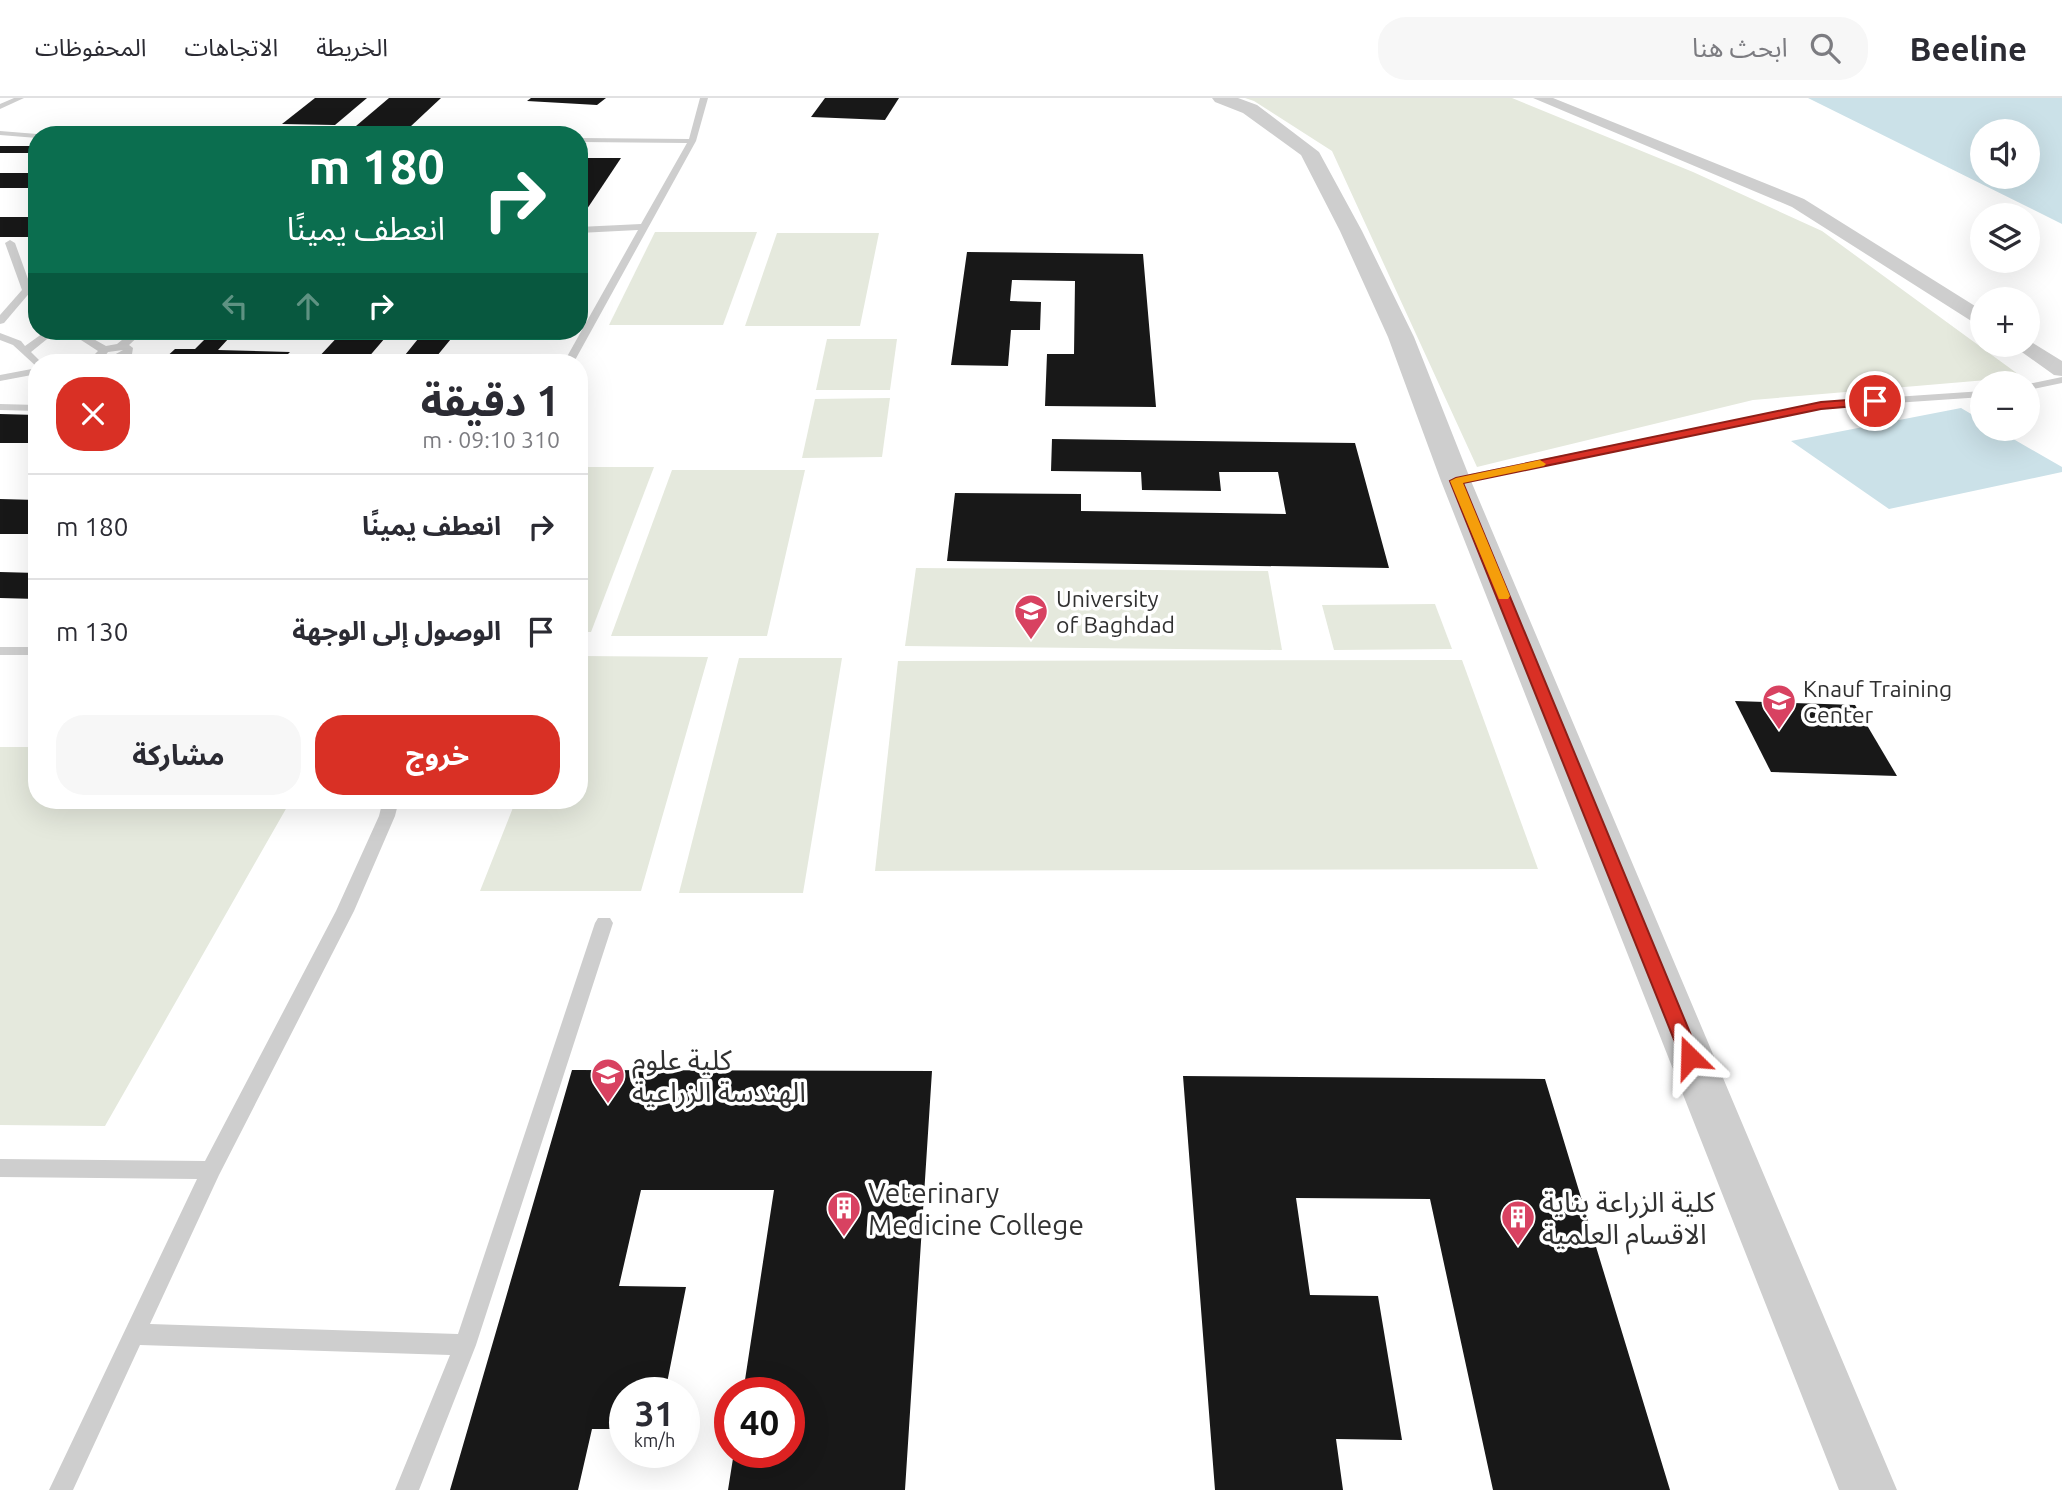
<!DOCTYPE html>
<html lang="ar">
<meta charset="utf-8">
<style>
body{margin:0;font-family:Ubuntu,"Noto Sans Arabic",sans-serif;background:#f7f7f7;color:#2b2b33;direction:rtl;height:100vh;display:flex;flex-direction:column;font-size:26px;white-space:nowrap}
*{box-sizing:border-box;margin:0}
p{font-size:23px;color:#7c7c81}
.icon{flex:none;width:38px;height:38px;fill:none;stroke:currentColor;stroke-width:2;stroke-linecap:round;stroke-linejoin:round}
.map{position:relative;flex:1;overflow:hidden;direction:ltr}
.sheet{position:absolute;left:28px;top:256px;width:560px;height:455px;display:flex;flex-direction:column;background:#fff;border-radius:28px;box-shadow:0 7px 28px #0002;direction:rtl}
.sheet>*{flex:none}
.hud{position:absolute;left:28px;top:28px;width:560px;height:214px;border-radius:28px;box-shadow:0 7px 28px #0002;direction:rtl;background:#0b6e4f;color:#fff;overflow:hidden}
.controls{position:absolute;left:1970px;top:21px;display:grid;gap:14px}
.controls a{display:grid;place-items:center;width:70px;height:70px;border-radius:50%;background:#fff;box-shadow:0 7px 28px #0002;font-size:35px}
.speed{position:absolute;left:609px;top:1279px;display:flex;gap:14px;font-size:35px;font-weight:700;text-align:center}
.speed>*{display:grid;place-content:center;width:91px;height:91px;border-radius:50%;background:#fff;box-shadow:0 7px 28px #0002;line-height:1}
.speed small{font-size:18px;font-weight:400}
.speed .limit{border:10px solid #d22;background:#fff;color:#111}
.pin{position:absolute;display:grid;place-items:center;width:60px;height:60px;color:#fff;margin:-30px;border:4px solid #fff;border-radius:50%;box-shadow:0 2px 7px #0007}
.me{position:absolute;width:77px;margin:-38px;rotate:338deg;stroke-linejoin:round;filter:drop-shadow(0 0 5px #0008)}
.turn{display:flex;align-items:center;gap:24px;height:147px;padding:0 28px;font-size:32px}
.turn .icon{width:91px;height:91px;stroke-width:2.5}
.turn b{display:block;font-size:49px;line-height:60px}
.lanes{display:flex;align-items:center;height:66px;padding:0 28px;background:#0003;justify-content:center;gap:35px;direction:ltr}
.lanes .off{opacity:.35}
.round{display:grid;place-items:center;flex:none;width:74px;height:74px;border-radius:28px;background:#f7f7f7}
.head{display:flex;align-items:center;justify-content:space-between;height:119px;padding:0 28px}
h1{font-size:42px;font-weight:700;line-height:52px}
.cta{display:flex;gap:14px;margin-top:auto;padding:14px 28px}
.cta a{flex:1;height:80px;border-radius:28px;background:#d93025;color:#fff;font-size:28px;font-weight:700;line-height:80px;text-align:center}
.cta a+a{background:#f7f7f7;color:#2b2b33}
ul{padding:0;list-style:none}
li{display:flex;align-items:center;gap:21px;height:105px;padding:0 28px;border-top:2px solid #e1e1e2}
li div{flex:1}
li b{display:block;font-size:26px}
li em{font-style:normal}
header{display:flex;align-items:center;gap:42px;box-sizing:border-box;height:98px;padding:0 35px;background:#fff;border-bottom:2px solid #e1e1e2}
header strong{font-size:33px}
nav{display:flex;gap:38px;margin-inline-start:auto;font-size:24px}
.search{width:490px;height:63px;background:#f7f7f7;display:flex;align-items:center;gap:18px;box-sizing:border-box;padding:0 24px;border-radius:28px;color:#7c7c81;font-size:26px}
.map>svg:first-child{display:block}
.green{fill:#e5e9dd}
.water{fill:#cbe1e8;fill-rule:evenodd}
.building{fill:#181818}
.lines{fill:none;stroke-linecap:round;stroke-linejoin:round}
.service{fill:#cecece;fill-rule:evenodd}
.minor{fill:#cecece;fill-rule:evenodd}
.tertiary{fill:#cecece;fill-rule:evenodd}
.route{fill:#d93025;stroke:#8d1f18;stroke-width:2}
.slow{fill:#f59e0b}
.labels{text-anchor:middle;dominant-baseline:central;stroke-width:7;stroke-linejoin:round;paint-order:stroke}
.poi-label{font-size:23px;fill:#313131;stroke:#fff;text-anchor:start}
.near-poi-label{font-size:28px;fill:#313131;stroke:#fff;text-anchor:start}
</style>
<header>
<strong>Beeline</strong>
<div class="search"><svg class="icon" aria-label="search" viewBox="0 0 24 24"><circle cx="10" cy="10" r="6"/><path d="M15 15l6 6"/></svg>ابحث هنا</div>
<nav><a>الخريطة</a><a>الاتجاهات</a><a>المحفوظات</a></nav>
</header>
<div class="map">
<svg width="2062" height="1392" viewBox="0 0 2062 1392">
<rect width="100%" height="100%" fill="#fff"/>
<g class="green">
<polygon points="1245,0 1512,0 1693,74 1822,133 2022,279 1753,302 1477,369 1332,53 1254,3"/>
<polygon points="655,134 757,134 723,227 609,227"/>
<polygon points="777,135 879,135 860,228 745,228"/>
<polygon points="827,241 897,241 890,292 816,292"/>
<polygon points="890,300 882,359 802,360 815,301"/>
<polygon points="579,369 654,369 591,534 579,534"/>
<polygon points="672,372 805,372 767,538 611,538"/>
<polygon points="916,470 1268,473 1282,552 905,548"/>
<polygon points="1435,506 1452,551 1334,552 1322,507"/>
<polygon points="579,558 708,559 641,793 480,793 516,702 579,702"/>
<polygon points="739,560 842,560 803,795 679,795"/>
<polygon points="1462,562 1538,771 875,773 898,563"/>
<polygon points="0,649 37,649 37,702 291,702 105,1028 0,1027"/>
</g>
<g class="water">
<path d="M1808,0h254v126zM1983,33h45v46h-45z"/>
<polygon points="1961,310 1983,323 1983,331 1996,331 2062,369 2062,374 1889,411 1791,343"/>
</g>
<g class="building">
<polygon points="315,0 367,0 335,27 282,26"/>
<polygon points="389,0 441,0 410,29 356,28"/>
<polygon points="531,0 606,0 597,7 527,3"/>
<polygon points="825,0 899,0 885,22 811,19"/>
<rect x="0" y="48" width="37" height="7"/>
<polygon points="579,60 621,60 581,120 579,120"/>
<rect x="0" y="75" width="37" height="15"/>
<rect x="0" y="119" width="37" height="20"/>
<polygon points="967,154 1143,156 1156,309 1045,308 1047,256 1074,256 1075,183 1012,182 1010,203 1041,204 1040,232 1011,232 1008,268 951,267"/>
<polygon points="201,233 254,233 247,241 229,240 218,252 290,254 283,261 316,262 343,233 391,233 367,261 401,262 422,236 455,236 432,264 161,264 175,251 195,251 207,239 195,239"/>
<polygon points="0,316 37,317 37,345 0,345"/>
<polygon points="1052,341 1355,345 1389,470 947,463 955,395 1081,396 1081,413 1286,416 1278,374 1219,374 1221,393 1142,392 1141,374 1051,373"/>
<polygon points="0,401 37,402 37,436 0,436"/>
<polygon points="0,474 37,475 37,501 0,500"/>
<polygon points="1735,603 1855,607 1897,678 1771,674"/>
<polygon points="572,972 932,973 905,1392 728,1392 734,1354 789,1354 789,1295 743,1295 774,1092 641,1092 619,1188 686,1189 665,1295 625,1295 625,1331 592,1331 578,1392 450,1392"/>
<polygon points="1183,978 1545,981 1670,1392 1493,1392 1430,1101 1296,1100 1310,1197 1378,1198 1402,1342 1336,1341 1343,1392 1215,1392"/>
</g>
<g class="lines">
<g class="service">
<polygon points="14,0 24,0 0,11 0,6"/>
<polygon points="700,0 708,0 696,43 574,264 564,264 638,132 579,135 579,129 641,126 687,45 579,44 579,40 689,41"/>
<polygon points="0,33 37,36 40,37 37,37 37,40 0,37"/>
<polygon points="10,142 15,145 32,192 4,225 0,226 0,217 22,192 5,145"/>
<polygon points="46,233 57,233 31,254 41,264 37,264 37,269 13,247 0,242 0,235 21,243 25,248"/>
<path d="M67,233h12l27,15 11,-2 16,-13h11l-15,14 4,3 -1,6 -21,8h-41l1,-2 23,-5 4,-4zM123,252l-9,5 -9,1 3,-4z"/>
<polygon points="37,270 37,276 0,283 0,277"/>
<polygon points="2062,279 2062,285 2028,292 2028,286"/>
<polygon points="1983,293 1983,299 1821,310 1456,387 1450,383 1456,379 1821,304"/>
<polygon points="0,306 37,307 37,313 0,312"/>
<rect x="0" y="549" width="37" height="8"/>
<polygon points="383,702 399,702 395,718 354,813 219,1077 150,1226 458,1236 595,825 598,820 610,820 613,825 476,1247 419,1392 395,1392 450,1257 140,1247 73,1392 49,1392 197,1081 0,1079 0,1061 205,1063 336,813 379,718"/>
</g>
<g class="minor">
<polygon points="1533,0 1553,0 1804,101 1983,213 1983,228 1976,226 1792,109"/>
<polygon points="2028,242 2062,263 2062,278 2054,277 2012,247 2028,247"/>
</g>
<polygon class="tertiary" points="1212,0 1238,0 1257,7 1319,54 1362,133 1414,239 1471,383 1897,1392 1839,1392 1441,383 1388,239 1340,133 1301,57 1243,15 1215,4"/>
</g>
<polygon class="route" points="1875,300 1879,301 1879,306 1821,311 1463,385 1700,959 1697,964 1690,967 1684,964 1681,959 1450,383 1456,380 1821,304"/>
<polygon class="slow" points="1540,362 1546,366 1544,368 1463,385 1510,498 1508,501 1499,501 1450,383 1456,380"/>
<defs>
<g id="university-pin" transform="scale(1.75)"><path d="M0 17L-7.5 6A9.5 9.5 0 1 1 7.5 6Z" fill="#d84261" stroke="#fff"/><path d="M0-5L7-2L0 1L-7-2ZM-4 1L0 2.5L4 1V4Q0 6-4 4Z" fill="#fff"/></g>
<g id="school-pin" transform="scale(1.75)"><path d="M0 17L-7.5 6A9.5 9.5 0 1 1 7.5 6Z" fill="#d84261" stroke="#fff"/><path d="M0-5L7-2L0 1L-7-2ZM-4 1L0 2.5L4 1V4Q0 6-4 4Z" fill="#fff"/></g>
<g id="building-pin" transform="scale(1.75)"><path d="M0 17L-7.5 6A9.5 9.5 0 1 1 7.5 6Z" fill="#d84261" stroke="#fff"/><path d="M-4-6H4V6H1V3H-1V6H-4ZM-2.5-4.3h1.7v1.8h-1.7ZM.8-4.3h1.7v1.8H.8ZM-2.5-1h1.7V.8h-1.7ZM.8-1h1.7V.8H.8Z" fill="#fff"/></g>
</defs>
<g fill-rule="evenodd">
<use href="#university-pin" x="1031" y="513"/>
<use href="#school-pin" x="1779" y="603"/>
<use href="#university-pin" x="608" y="977"/>
<use href="#building-pin" x="844" y="1110"/>
<use href="#building-pin" x="1518" y="1119"/>
</g>
<g class="labels">
<g class="poi-label">
<text x="1056" y="500">University<tspan x="1056" dy="26">of Baghdad</tspan></text>
<text x="1803" y="590">Knauf Training<tspan x="1803" dy="26">Center</tspan></text>
</g>
<g class="near-poi-label">
<text x="632" y="961">كلية علوم<tspan x="632" dy="32">الهندسة الزراعية</tspan></text>
<text x="868" y="1094">Veterinary<tspan x="868" dy="32">Medicine College</tspan></text>
<text x="1542" y="1103">كلية الزراعة بناية<tspan x="1542" dy="32">الاقسام العلمية</tspan></text>
</g>
</g>
</svg>
<div class="controls">
<a><svg class="icon" aria-label="sound" viewBox="0 0 24 24"><path d="M4 9h4l5-4v14l-5-4H4zM17 9q2 3 0 6"/></svg></a>
<a><svg class="icon" aria-label="layers" viewBox="0 0 24 24"><path d="M12 4l9 5-9 5-9-5zM3 14l9 5 9-5"/></svg></a>
<a>+</a>
<a>−</a>
</div>
<div class="speed"><div>31<small>km/h</small></div><div class="limit">40</div></div>
<div class="pin" style="left:1875px;top:303px;background:#d93025"><svg class="icon" aria-label="arrive" viewBox="0 0 24 24"><path d="M6 21V4h12l-3 4 3 4H6"/></svg></div>
<svg class="me" style="left:1690px;top:959px" viewBox="-20 -20 40 40"><path d="M0-17L14 15 0 8-14 15z" fill="#d93025" stroke="#fff" stroke-width="4"/></svg>
<div class="hud">
<div class="turn"><svg class="icon" aria-label="right" viewBox="0 0 24 24"><path d="M7 20v-9h11M14 6l5 5-5 5"/></svg><div><b>180 m</b>انعطف يمينًا</div></div>
<div class="lanes"><svg class="icon off" aria-label="left" viewBox="0 0 24 24"><path d="M17 20v-9H6M10 6l-5 5 5 5"/></svg><svg class="icon off" aria-label="ahead" viewBox="0 0 24 24"><path d="M12 20V5M6 11l6-6 6 6"/></svg><svg class="icon" aria-label="right" viewBox="0 0 24 24"><path d="M7 20v-9h11M14 6l5 5-5 5"/></svg></div>
</div>
<section class="sheet">
<div class="head"><div><h1>1 دقيقة</h1><p>310 m · 09:10</p></div><a class="round" style="background:#d93025;color:#fff"><svg class="icon" aria-label="close" viewBox="0 0 24 24"><path d="M6 6l12 12M18 6L6 18"/></svg></a></div>
<ul>
<li><svg class="icon" aria-label="right" viewBox="0 0 24 24"><path d="M7 20v-9h11M14 6l5 5-5 5"/></svg><div><b>انعطف يمينًا</b></div><em>180 m</em></li>
<li><svg class="icon" aria-label="arrive" viewBox="0 0 24 24"><path d="M6 21V4h12l-3 4 3 4H6"/></svg><div><b>الوصول إلى الوجهة</b></div><em>130 m</em></li>
</ul>
<div class="cta"><a>خروج</a><a>مشاركة</a></div>
</section>
</div>
